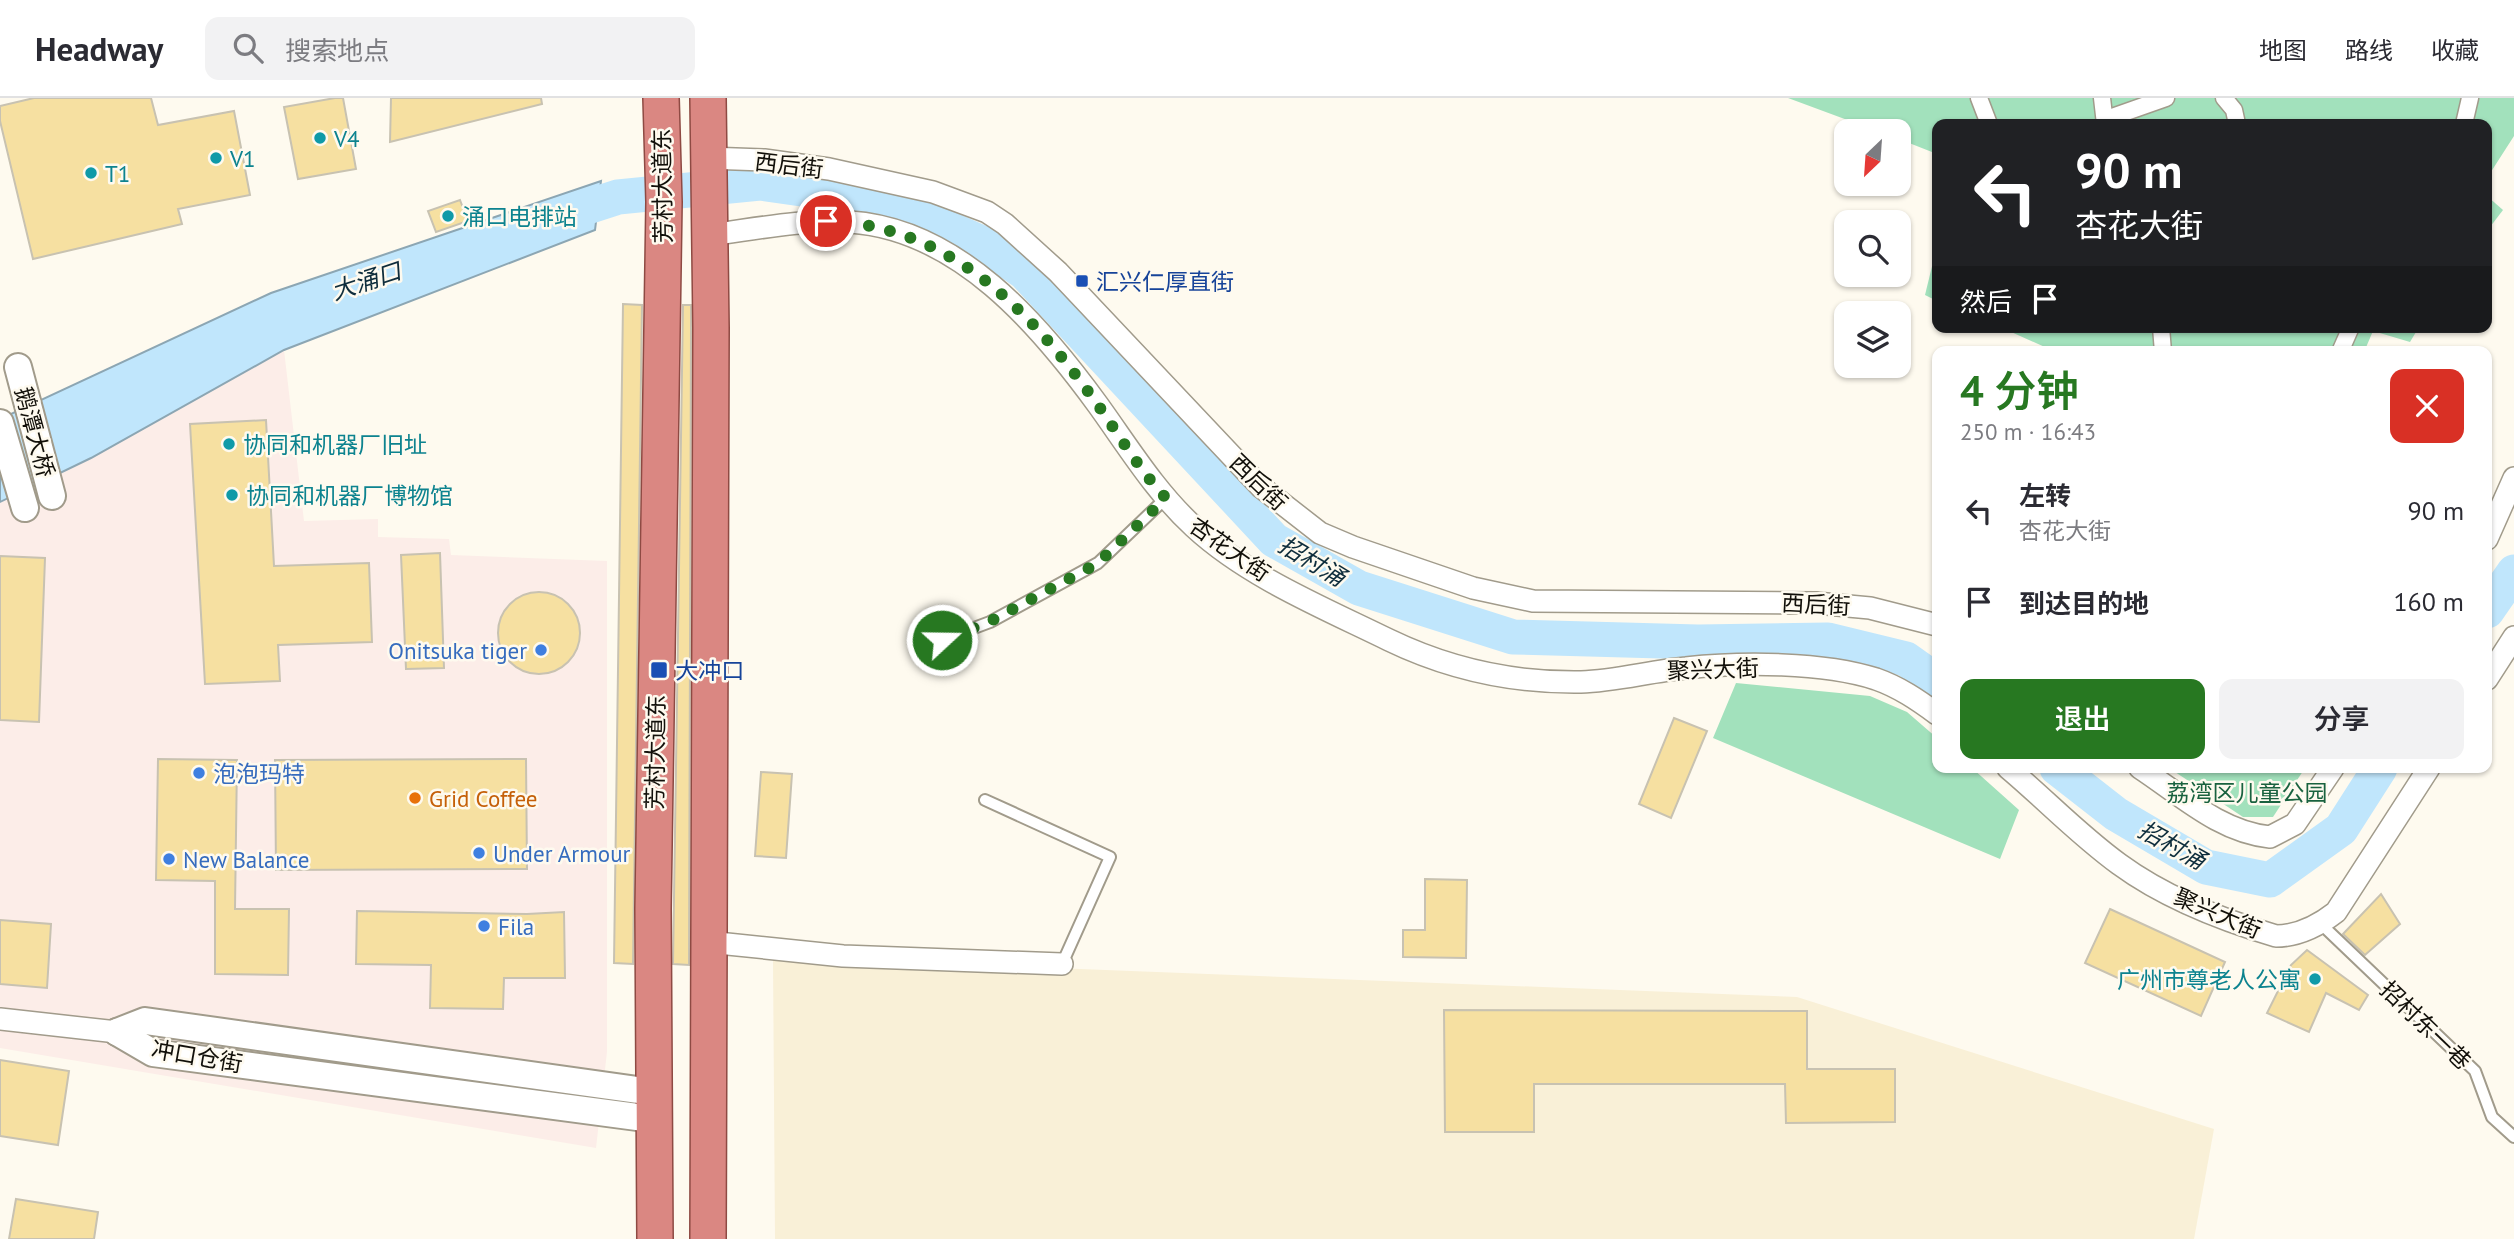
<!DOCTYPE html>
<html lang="zh">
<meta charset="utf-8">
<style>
body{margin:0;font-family:"PT Sans","Noto Sans SC",sans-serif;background:#f2f2f3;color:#2b2b33;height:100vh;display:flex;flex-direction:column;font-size:26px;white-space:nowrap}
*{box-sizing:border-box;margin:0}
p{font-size:23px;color:#7c7c81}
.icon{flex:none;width:38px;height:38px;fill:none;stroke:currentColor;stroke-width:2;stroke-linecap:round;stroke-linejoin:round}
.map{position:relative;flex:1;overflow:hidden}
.details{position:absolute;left:1932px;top:248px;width:560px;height:427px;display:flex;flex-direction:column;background:#fff;border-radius:14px;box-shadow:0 2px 5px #0004}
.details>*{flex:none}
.banner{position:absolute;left:1932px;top:21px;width:560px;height:214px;border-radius:14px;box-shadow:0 2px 5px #0004;background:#202124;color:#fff;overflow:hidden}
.needle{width:46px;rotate:205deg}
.buttons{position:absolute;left:1834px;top:21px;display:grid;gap:14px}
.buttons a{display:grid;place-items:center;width:77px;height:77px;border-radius:14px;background:#fff;box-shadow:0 2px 5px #0004;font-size:35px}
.pin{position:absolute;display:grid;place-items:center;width:60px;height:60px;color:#fff;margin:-30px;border:4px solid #fff;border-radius:50%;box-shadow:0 2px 7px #0007}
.me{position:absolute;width:77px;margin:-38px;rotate:69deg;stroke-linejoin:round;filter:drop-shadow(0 0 5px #0008)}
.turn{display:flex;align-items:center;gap:24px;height:147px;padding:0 28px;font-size:32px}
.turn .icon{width:91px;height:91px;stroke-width:2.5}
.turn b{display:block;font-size:49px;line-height:60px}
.then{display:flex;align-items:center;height:66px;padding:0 28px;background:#0003;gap:14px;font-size:26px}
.round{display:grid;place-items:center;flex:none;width:74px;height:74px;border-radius:14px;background:#f2f2f3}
.overview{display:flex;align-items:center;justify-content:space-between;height:119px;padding:0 28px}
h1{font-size:42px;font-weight:600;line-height:52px;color:#277821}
.cta{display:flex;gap:14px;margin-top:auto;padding:14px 28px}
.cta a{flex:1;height:80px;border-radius:14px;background:#277821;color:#fff;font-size:28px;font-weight:600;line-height:80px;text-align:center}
.cta a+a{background:#f2f2f3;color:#2b2b33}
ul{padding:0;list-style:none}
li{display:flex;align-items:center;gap:21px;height:91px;padding:0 28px}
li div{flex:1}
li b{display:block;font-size:26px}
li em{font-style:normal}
header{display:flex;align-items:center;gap:42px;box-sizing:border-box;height:98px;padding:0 35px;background:#fff;border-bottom:2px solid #e1e1e2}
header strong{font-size:33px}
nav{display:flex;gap:38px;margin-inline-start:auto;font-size:24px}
.search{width:490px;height:63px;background:#f2f2f3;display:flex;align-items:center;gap:18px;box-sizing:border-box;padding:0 24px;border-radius:14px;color:#7c7c81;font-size:26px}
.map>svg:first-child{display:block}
.commercial{fill:#fcede8}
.built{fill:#f9f0d7}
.green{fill:#a2e1bc}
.water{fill:#c0e6fc;stroke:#8ca6b3;stroke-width:2}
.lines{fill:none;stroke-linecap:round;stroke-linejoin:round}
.river{stroke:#c0e6fc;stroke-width:35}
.building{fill:#f6e0a1;stroke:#c8c2b1;stroke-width:2}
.service-casing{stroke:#a19b8b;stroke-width:14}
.pedestrian-casing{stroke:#a19b8b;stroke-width:19}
.minor-casing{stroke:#a19b8b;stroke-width:24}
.tertiary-casing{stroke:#a19b8b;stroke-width:30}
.trunk-casing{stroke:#8e4a43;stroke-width:38}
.service{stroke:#fff;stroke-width:10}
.pedestrian{stroke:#fff;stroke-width:16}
.minor{stroke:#fff;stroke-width:21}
.tertiary{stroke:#fff;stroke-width:26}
.trunk{stroke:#da8782;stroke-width:35}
.route{stroke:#277821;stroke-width:12;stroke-dasharray:0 21.6}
.culture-dot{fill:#0f9aa8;stroke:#fefaef;stroke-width:2.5}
.transit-dot{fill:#1a4fb4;stroke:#fefaef;stroke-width:2.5}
.shop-dot{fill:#3f7fe0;stroke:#fefaef;stroke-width:2.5}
.food-dot{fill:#e8710a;stroke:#fefaef;stroke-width:2.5}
.labels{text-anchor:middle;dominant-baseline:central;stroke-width:5;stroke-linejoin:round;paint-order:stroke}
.culture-label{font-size:23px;fill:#0d838f;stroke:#fefaef;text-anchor:start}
.street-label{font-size:23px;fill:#12100a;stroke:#fefaef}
.transit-label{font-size:23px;fill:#164399;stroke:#fefaef;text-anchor:start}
.shop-label{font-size:23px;fill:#366cbe;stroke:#fefaef;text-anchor:start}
.park-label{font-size:23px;fill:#19623f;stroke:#fefaef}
.food-label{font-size:23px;fill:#c56008;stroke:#fefaef;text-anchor:start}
.water-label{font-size:24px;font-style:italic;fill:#0e2d3c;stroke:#fefaef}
</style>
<header>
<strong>Headway</strong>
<div class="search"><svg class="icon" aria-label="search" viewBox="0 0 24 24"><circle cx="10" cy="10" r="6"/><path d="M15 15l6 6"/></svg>搜索地点</div>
<nav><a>地图</a><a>路线</a><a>收藏</a></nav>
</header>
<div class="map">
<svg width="2514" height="1141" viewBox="0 0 2514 1141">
<rect width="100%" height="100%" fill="#fefaef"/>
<polygon class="commercial" points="284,252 304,423 378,421 378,439 449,441 451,457 607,463 607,954 596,1050 0,950 0,404 91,360"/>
<polygon class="built" points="773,859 1797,899 2214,1031 2194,1141 775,1141"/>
<g class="green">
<polygon points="1788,0 2514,0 2514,38 2487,80 2487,26 1937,26 1937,56 1899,41 1899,33 1877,33"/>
<polygon points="2487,98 2503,112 2487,133"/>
<polygon points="1937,148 1937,203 1925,197"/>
<polygon points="2000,229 2419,229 2410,244 2373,233 2364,254 2056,254"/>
<polygon points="1736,585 1870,598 1907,614 1937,640 1937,670 1972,670 2019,712 2000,761 1713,640"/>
<polygon points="2169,670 2305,670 2273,719 2243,719"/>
</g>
<polygon class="water" points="601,83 595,132 284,252 91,360 0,404 0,321 271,195"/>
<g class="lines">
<g class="river">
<polyline points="553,120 618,99 760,85 886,103 982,145 1025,175 1274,442 1359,490 1513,539 1698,544 1828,542 1906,561 1937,583"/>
<polyline points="2487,513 2514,474"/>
<polyline points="2057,670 2116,716 2206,769 2270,782 2341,731 2380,670"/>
</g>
</g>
<g class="building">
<polygon points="34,0 151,0 158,27 234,13 250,97 178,111 182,126 33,161 0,23 0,8"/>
<polygon points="335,0 343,0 356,71 298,81 284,9"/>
<polygon points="391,0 541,0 542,6 390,44"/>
<polygon points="460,102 468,123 436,134 428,113"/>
<polygon points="623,206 642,207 633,866 614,865"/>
<polygon points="683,207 691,207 691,230 689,867 673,866"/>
<polygon points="266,322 274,468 369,465 372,544 278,547 280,583 205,586 190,326"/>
<polygon points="440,455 444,570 406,571 401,457"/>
<polygon points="0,458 45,460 39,624 0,622"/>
<circle cx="539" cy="535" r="41"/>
<polygon points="1674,620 1707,633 1671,720 1639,706"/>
<polygon points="158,661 237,662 235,811 289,811 288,877 215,876 215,783 156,782"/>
<polygon points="526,661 527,771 276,772 275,662"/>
<polygon points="761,674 792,676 786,760 755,758"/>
<polygon points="1425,781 1467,782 1466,860 1403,859 1403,832 1425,832"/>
<polygon points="2381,796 2400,826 2365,857 2343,836"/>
<polygon points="2110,811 2225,864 2201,918 2085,865"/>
<polygon points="357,813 527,816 564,814 565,880 504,880 503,911 430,910 431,867 356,866"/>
<polygon points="0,822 51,826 47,890 0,886"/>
<polygon points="2307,852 2368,897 2359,912 2326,895 2309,934 2267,915 2291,867"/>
<polygon points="1444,912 1807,913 1807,971 1895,971 1895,1024 1786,1025 1785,986 1534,986 1534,1034 1445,1034"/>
<polygon points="0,962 69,973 58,1047 0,1038"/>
<polygon points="16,1101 98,1114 94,1141 9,1141"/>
</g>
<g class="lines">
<g class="service-casing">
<g id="service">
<polyline points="942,542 990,524 1098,465 1166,400"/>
<polyline points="985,702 1110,759 1062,866"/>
<polyline points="2321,826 2475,973 2492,1019 2514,1039"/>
</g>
</g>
<g class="pedestrian-casing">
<g id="pedestrian">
<polyline points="1979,0 1989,26"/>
<polyline points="2102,0 2105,26"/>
<polyline points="2224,0 2234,12 2237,26"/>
<polyline points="2105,26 2105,23 2112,19 2166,0"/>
<polyline points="2464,26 2470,0"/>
<polyline points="2161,229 2163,254"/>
<polyline points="2340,254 2351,229"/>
</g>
</g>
<g class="minor-casing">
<g id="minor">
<polyline points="708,60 764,62 829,71 933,94 987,114 1005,126 1058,174 1261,389 1320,435 1353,449 1473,490 1533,503 1816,505 1870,510 1937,527"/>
<path d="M710,137c46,-6 93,-16 140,-13 108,7 189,102 248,183 31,43 57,86 96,122 54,50 130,81 195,113 60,29 125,43 192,42 35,-1 70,-11 105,-14 55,-6 137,-6 190,11 23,8 42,21 61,35"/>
<polyline points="2487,441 2514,380"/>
<polyline points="2487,581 2514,539"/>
<path d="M2008,670c38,32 71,67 111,96 45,33 103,56 157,72 23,0 42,-10 60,-24l93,-144"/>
<path d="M2140,670c41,27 80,64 130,69l25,-13 38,-56"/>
<polyline points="708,844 843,858 1062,866"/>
<polyline points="0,921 117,934"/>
</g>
</g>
<g class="tertiary-casing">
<g id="tertiary">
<polyline points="18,269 52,398"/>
<polyline points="0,325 25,410"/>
<polyline points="117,934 153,955 652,1021"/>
<polyline points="117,934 145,923 652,994"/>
</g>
</g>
<g class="trunk-casing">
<g id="trunk">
<polyline points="708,0 711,230 708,1141"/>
<polyline points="655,1141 653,811 664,104 661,0"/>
</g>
</g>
<use href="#service" class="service"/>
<use href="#pedestrian" class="pedestrian"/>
<use href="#minor" class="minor"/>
<use href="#tertiary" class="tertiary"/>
<use href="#trunk" class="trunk"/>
</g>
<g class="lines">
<path class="route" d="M826,123c125,4 206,91 274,187 21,30 40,63 66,90l-68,65 -109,59 -47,18"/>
</g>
<g class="culture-dot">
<circle cx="320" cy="40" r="7"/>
<circle cx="216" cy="60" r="7"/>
<circle cx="91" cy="75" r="7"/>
<circle cx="448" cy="118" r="7"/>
<circle cx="229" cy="346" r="7"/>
<circle cx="232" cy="397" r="7"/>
<circle cx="2315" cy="881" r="7"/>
</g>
<g class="transit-dot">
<rect x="1075" y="176" width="14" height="14" rx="3.5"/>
<rect x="650" y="563" width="18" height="18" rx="3.5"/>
</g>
<g class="shop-dot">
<circle cx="541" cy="552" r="7"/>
<circle cx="199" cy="675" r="7"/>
<circle cx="479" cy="755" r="7"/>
<circle cx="169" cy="761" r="7"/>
<circle cx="484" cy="828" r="7"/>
</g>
<circle class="food-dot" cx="415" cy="700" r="7"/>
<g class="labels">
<g class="culture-label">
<text x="334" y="40">V4</text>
<text x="230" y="60">V1</text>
<text x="105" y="75">T1</text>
<text x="462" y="118">涌口电排站</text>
<text x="243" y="346">协同和机器厂旧址</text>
<text x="246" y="397">协同和机器厂博物馆</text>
<text x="2301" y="881" text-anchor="end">广州市尊老人公寓</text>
</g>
<g class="street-label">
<text transform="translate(789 67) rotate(7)">西后街</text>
<text transform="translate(662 88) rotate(-91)">芳村大道东</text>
<text transform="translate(35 334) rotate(75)">鹅潭大桥</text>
<text transform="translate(1259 384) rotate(44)">西后街</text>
<text transform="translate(1230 451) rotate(35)">杏花大街</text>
<text transform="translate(1816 506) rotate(3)">西后街</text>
<text transform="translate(1713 571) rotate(-2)">聚兴大街</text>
<text transform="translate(655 654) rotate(-89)">芳村大道东</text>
<text transform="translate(2218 815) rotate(23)">聚兴大街</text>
<text transform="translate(2426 927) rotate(44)">招村东一巷</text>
<text transform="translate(197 958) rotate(10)">冲口仓街</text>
</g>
<g class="transit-label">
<text x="1096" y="183">汇兴仁厚直街</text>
<text x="675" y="572">大冲口</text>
</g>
<g class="shop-label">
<text x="527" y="552" text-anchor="end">Onitsuka tiger</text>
<text x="213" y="675">泡泡玛特</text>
<text x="493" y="755">Under Armour</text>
<text x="183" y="761">New Balance</text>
<text x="498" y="828">Fila</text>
</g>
<g class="park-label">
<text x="2247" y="694">荔湾区儿童公园</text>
</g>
<g class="food-label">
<text x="429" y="700">Grid Coffee</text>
</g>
<g class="water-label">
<text transform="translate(366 183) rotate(-18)">大涌口</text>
<text transform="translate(1312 463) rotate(31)">招村涌</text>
<text transform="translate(2172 747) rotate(29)">招村涌</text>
</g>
</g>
</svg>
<div class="buttons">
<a><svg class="needle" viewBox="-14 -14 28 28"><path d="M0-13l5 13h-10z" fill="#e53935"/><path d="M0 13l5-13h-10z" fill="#7c7c81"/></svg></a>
<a><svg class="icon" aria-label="search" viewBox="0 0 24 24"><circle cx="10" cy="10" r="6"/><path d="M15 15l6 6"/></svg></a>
<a><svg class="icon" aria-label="layers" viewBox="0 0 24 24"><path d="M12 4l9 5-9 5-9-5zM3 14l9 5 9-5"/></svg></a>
</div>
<div class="pin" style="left:826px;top:123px;background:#d93025"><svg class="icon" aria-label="arrive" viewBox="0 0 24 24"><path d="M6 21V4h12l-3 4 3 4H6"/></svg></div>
<svg class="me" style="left:942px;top:542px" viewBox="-20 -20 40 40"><circle r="17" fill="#277821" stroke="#fff" stroke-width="3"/><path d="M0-11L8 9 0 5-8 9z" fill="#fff"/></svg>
<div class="banner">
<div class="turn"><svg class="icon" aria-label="left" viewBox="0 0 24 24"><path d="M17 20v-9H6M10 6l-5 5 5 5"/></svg><div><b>90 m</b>杏花大街</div></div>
<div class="then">然后<svg class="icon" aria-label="arrive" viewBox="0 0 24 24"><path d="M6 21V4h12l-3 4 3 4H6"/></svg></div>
</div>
<section class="details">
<div class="overview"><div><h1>4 分钟</h1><p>250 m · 16:43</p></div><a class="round" style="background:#d93025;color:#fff"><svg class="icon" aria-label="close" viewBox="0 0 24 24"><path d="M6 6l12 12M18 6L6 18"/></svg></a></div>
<ul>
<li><svg class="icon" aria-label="left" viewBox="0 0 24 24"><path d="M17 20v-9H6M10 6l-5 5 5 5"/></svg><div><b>左转</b><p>杏花大街</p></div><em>90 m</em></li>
<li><svg class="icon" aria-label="arrive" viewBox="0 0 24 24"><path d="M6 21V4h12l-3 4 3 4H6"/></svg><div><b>到达目的地</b></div><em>160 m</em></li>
</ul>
<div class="cta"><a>退出</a><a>分享</a></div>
</section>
</div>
